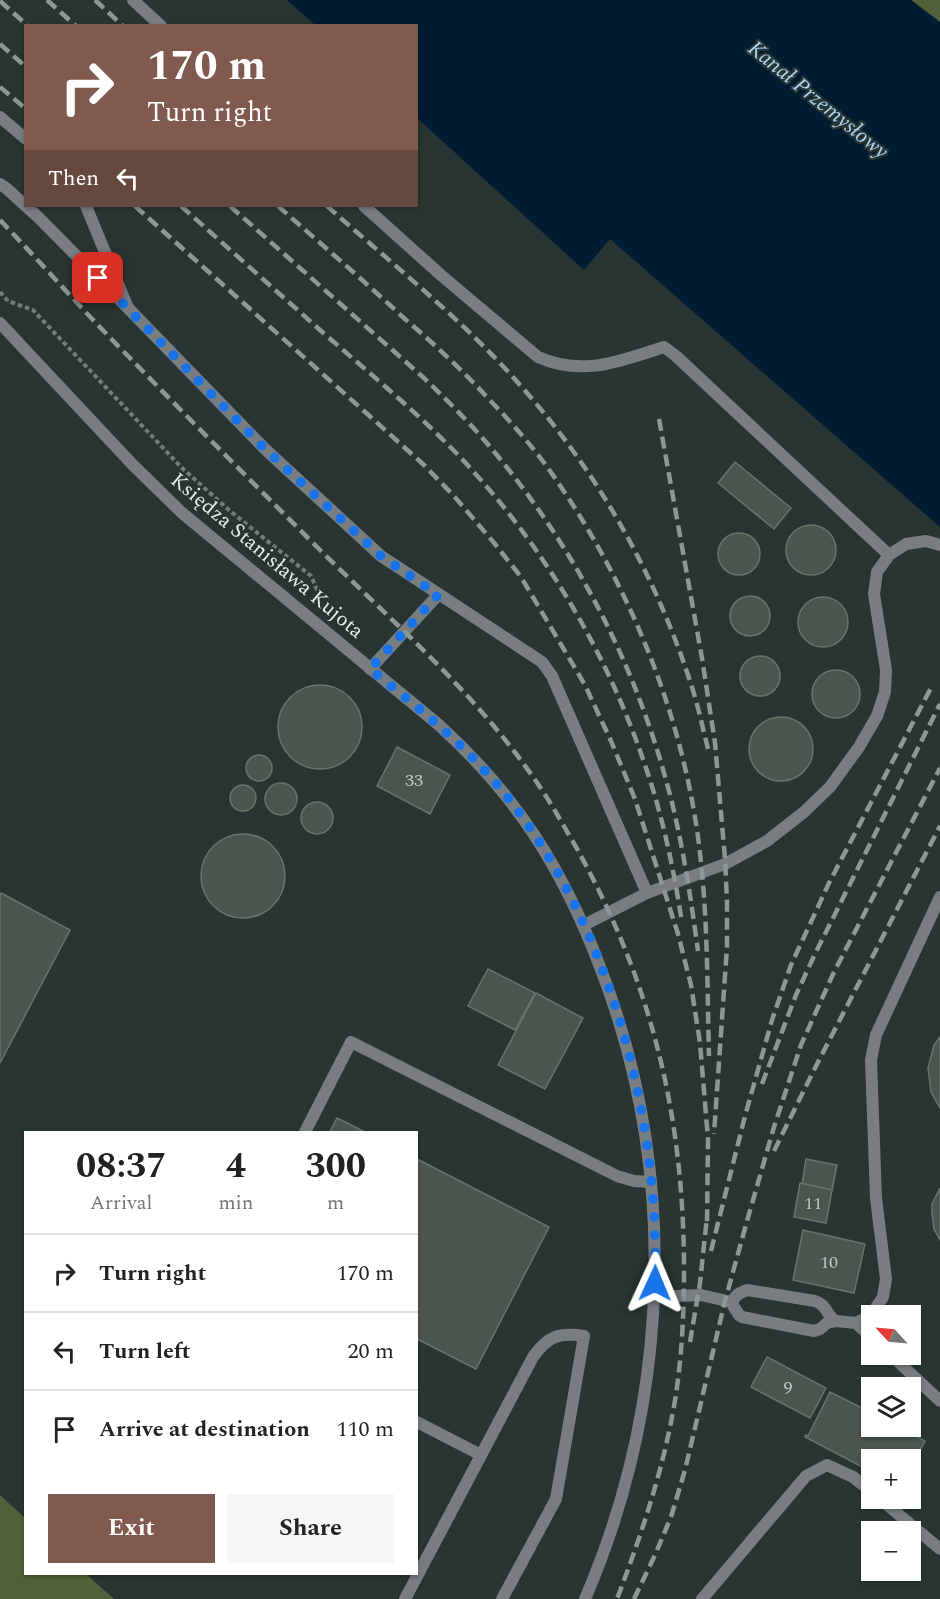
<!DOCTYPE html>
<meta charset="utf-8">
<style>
body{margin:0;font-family:Spectral,serif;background:#f6f6f6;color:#222;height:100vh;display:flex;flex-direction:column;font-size:22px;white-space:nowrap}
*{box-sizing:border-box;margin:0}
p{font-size:20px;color:#767676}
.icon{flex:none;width:33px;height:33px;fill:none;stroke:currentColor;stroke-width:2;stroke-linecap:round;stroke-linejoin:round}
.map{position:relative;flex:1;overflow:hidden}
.details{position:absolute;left:24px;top:1131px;width:394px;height:444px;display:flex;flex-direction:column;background:#fff;border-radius:0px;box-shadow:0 2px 4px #0004}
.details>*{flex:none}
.guide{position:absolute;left:24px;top:24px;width:394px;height:183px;border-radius:0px;box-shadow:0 2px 4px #0004;background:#805a4f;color:#fff;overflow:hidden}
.needle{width:39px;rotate:296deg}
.fabs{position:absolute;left:861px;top:1305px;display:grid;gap:12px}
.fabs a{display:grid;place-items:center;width:60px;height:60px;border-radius:0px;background:#fff;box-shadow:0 2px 4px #0004;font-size:30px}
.pin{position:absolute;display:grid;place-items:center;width:51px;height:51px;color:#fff;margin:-26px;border-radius:12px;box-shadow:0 3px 9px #0006}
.me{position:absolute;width:66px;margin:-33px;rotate:1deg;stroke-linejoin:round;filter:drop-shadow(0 0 4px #0008)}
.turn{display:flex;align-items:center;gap:21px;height:126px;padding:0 24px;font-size:27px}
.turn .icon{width:78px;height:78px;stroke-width:2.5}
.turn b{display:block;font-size:42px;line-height:51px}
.then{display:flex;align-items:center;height:57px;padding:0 24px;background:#0003;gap:12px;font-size:22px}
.eta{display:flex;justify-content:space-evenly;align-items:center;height:102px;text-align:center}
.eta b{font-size:36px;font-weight:700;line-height:42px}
.primary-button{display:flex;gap:12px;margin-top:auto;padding:12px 24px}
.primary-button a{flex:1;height:69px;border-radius:0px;background:#805a4f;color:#fff;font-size:24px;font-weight:700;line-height:69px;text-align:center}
.primary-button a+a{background:#f6f6f6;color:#222}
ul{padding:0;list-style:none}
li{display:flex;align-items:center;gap:18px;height:78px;padding:0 24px;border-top:2px solid #e0e0e0}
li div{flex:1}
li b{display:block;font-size:22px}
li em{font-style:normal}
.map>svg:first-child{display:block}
.green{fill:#516038}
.water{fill:#001c32}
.building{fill:#4b554e;stroke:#68736b;stroke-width:1.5}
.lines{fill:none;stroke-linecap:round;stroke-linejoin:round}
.path{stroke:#717c7a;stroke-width:4;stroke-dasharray:4.5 3;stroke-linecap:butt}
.lane{stroke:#787e7f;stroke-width:12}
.street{stroke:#787e7f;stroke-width:12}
.rail{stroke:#8d9795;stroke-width:4.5;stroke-dasharray:12 6;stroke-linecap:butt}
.route{stroke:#1a73e8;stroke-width:10;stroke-dasharray:0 18}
.labels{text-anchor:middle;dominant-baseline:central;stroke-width:4.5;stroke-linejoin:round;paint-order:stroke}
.number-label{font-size:18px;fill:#bdc6c3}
.street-label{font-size:21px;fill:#e3ebea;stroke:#293533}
.water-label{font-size:22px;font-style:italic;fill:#abd3f3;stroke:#293533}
</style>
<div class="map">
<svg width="940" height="1599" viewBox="0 0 940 1599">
<rect width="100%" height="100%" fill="#293533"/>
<g class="green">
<polygon points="911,0 940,0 940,22"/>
<polygon points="0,1495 25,1518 26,1574 86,1574 114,1599 0,1599"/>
</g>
<polygon class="water" points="287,0 911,0 940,22 940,527 610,239 584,270 417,118 417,26 315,25"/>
<g class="building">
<polygon points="735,462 791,508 774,529 718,483"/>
<circle cx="811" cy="550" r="25"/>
<circle cx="739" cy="554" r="21"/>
<circle cx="750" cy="616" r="20"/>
<circle cx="823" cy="622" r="25"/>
<circle cx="760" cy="676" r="20"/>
<circle cx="836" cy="694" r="24"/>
<circle cx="320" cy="727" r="42"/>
<circle cx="781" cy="749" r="32"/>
<polygon points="397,747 450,775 430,814 377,786"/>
<circle cx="259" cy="768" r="13"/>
<circle cx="281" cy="799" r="16"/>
<circle cx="243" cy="798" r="13"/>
<circle cx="317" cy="818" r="16"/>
<circle cx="243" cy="876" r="42"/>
<polygon points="1,893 70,930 0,1063 0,896"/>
<polygon points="488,969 535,993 515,1030 468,1006"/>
<polygon points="536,993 583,1018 545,1089 498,1065"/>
<polygon points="940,1037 940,1108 931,1092 928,1068 934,1045"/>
<polygon points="337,1118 365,1132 330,1132"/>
<polygon points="417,1159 549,1227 476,1369 417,1339"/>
<polygon points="806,1159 837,1165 832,1190 802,1184"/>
<polygon points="800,1183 832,1190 826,1223 794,1217"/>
<polygon points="940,1188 940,1240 934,1229 932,1213 932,1204"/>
<polygon points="803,1230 865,1244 854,1293 793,1280"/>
<polygon points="767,1357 826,1388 810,1418 751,1387"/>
<polygon points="830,1392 872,1413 872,1426 897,1426 925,1441 910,1469 910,1460 872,1460 872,1472 805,1437 806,1435 808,1436"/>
</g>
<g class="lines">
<polyline class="path" points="0,292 8,301 33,310 181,467 230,511 311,576 321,599"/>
<g class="lane">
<polyline points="133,0 161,26"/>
<polyline points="0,117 26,139"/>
<polyline points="0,184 6,188 38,217 128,308 86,206"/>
<path d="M364,206l78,70 96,81c45,20 82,4 126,-10l12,9 213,199"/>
<polyline points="128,308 265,449 381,556 542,662 552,676 647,893 584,925"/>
<polyline points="370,669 438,595"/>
<polyline points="647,893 725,864 767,841 804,812 830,787 859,747 877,716 885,692 886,670 874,594 877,572 889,555 906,544 926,541 940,545"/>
<polyline points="305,1132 351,1042 617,1176 634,1181 651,1182"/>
<polyline points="654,1297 701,1295 731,1302 739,1315 742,1317 814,1331 820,1329 827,1323 836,1321 856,1323 872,1338"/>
<path d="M731,1302l7,-8 9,-4 68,11c12,3 11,15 21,20"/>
<polyline points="856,1323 871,1315 883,1297 886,1279 876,1198 871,1060 876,1035 940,897"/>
<polyline points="890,1354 940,1401"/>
<polyline points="417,1422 481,1455"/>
<polyline points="879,1498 940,1549"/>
<path d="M405,1599l128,-242c15,-21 26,-25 51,-21l-28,163 -54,100"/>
<polyline points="702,1599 806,1476 827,1465 853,1477 872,1492"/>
</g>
<path class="street" d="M0,323l132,141 49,48 258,213c78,71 124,144 161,242 79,203 71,432 -15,632"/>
<g class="rail">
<polyline points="47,0 76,26"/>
<polyline points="95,0 123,26"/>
<polyline points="0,1 28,26"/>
<polyline points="0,44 26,67"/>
<polyline points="0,87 26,109"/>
<polyline points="135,206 364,411 424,465 454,496 495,544 521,577 585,685 611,741 635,799 678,934 691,985 700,1043 708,1139 707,1224"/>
<path d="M181,206c46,41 93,83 139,124 48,42 97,82 141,128 83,88 147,196 185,310 17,50 28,102 36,155"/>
<path d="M230,206l194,172c25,24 50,49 72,76 77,93 135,202 168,319 17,58 26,119 34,178"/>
<path d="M278,206c42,37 85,74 127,113 28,24 55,49 80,76 23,24 46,49 65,76 75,106 128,231 147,359 11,75 10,151 12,226"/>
<path d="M327,206c65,58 135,113 193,179 76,85 133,185 169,293 8,23 13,47 19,71"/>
<path d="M0,220c43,45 85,93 129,137 63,65 127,129 191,193 74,73 153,141 213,227 16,22 29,46 43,70 76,136 108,269 108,424 0,41 -2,83 -8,123 -11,71 -34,139 -59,205"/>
<polyline points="659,419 702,658 715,743 725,859 727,901 727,947 714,1134"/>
<polyline points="762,1084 796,995 814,956 940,704"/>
<polyline points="774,1151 815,1068 940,826"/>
<polyline points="711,1251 745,1116 772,1020 791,965 829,883 933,684"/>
<polyline points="690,1342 700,1283 707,1217"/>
<polyline points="634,1599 655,1555 671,1517 685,1470 725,1301 747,1221 774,1127 801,1045 834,972 940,768"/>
</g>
</g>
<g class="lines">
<path class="route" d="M98,278l167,171 116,107 57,39 -68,74c44,35 88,70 125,113 112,131 165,330 160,501"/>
</g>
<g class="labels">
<g class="number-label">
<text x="414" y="780">33</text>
<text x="813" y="1203">11</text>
<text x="829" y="1262">10</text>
<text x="788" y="1387">9</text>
</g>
<g class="street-label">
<text transform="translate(267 556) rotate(40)">Księdza Stanisława Kujota</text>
</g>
<g class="water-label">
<text transform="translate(818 100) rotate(39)">Kanał Przemysłowy</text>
</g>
</g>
</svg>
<div class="fabs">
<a><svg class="needle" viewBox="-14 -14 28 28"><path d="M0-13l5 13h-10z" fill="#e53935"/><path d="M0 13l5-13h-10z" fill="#767676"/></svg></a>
<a><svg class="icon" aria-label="layers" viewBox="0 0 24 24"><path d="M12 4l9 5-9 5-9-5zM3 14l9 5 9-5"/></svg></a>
<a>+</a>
<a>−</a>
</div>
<div class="pin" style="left:98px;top:278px;background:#d93025"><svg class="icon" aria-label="arrive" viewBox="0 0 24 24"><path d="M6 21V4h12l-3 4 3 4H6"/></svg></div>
<svg class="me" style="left:655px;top:1283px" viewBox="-20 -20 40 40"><path d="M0-17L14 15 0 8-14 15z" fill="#1a73e8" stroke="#fff" stroke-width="4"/></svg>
<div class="guide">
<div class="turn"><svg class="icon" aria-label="right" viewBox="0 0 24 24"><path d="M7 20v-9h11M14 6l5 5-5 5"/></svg><div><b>170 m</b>Turn right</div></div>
<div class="then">Then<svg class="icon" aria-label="left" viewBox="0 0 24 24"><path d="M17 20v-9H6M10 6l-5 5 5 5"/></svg></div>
</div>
<section class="details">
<div class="eta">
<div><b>08:37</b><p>Arrival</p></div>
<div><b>4</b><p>min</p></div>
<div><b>300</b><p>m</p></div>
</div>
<ul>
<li><svg class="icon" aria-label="right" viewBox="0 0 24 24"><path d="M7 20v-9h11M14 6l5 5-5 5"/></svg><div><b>Turn right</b></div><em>170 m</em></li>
<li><svg class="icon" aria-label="left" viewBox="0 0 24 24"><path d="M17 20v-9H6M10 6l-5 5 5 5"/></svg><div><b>Turn left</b></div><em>20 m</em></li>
<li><svg class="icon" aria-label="arrive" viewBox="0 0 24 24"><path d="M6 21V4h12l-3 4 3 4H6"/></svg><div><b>Arrive at destination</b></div><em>110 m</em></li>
</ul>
<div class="primary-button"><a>Exit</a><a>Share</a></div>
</section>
</div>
